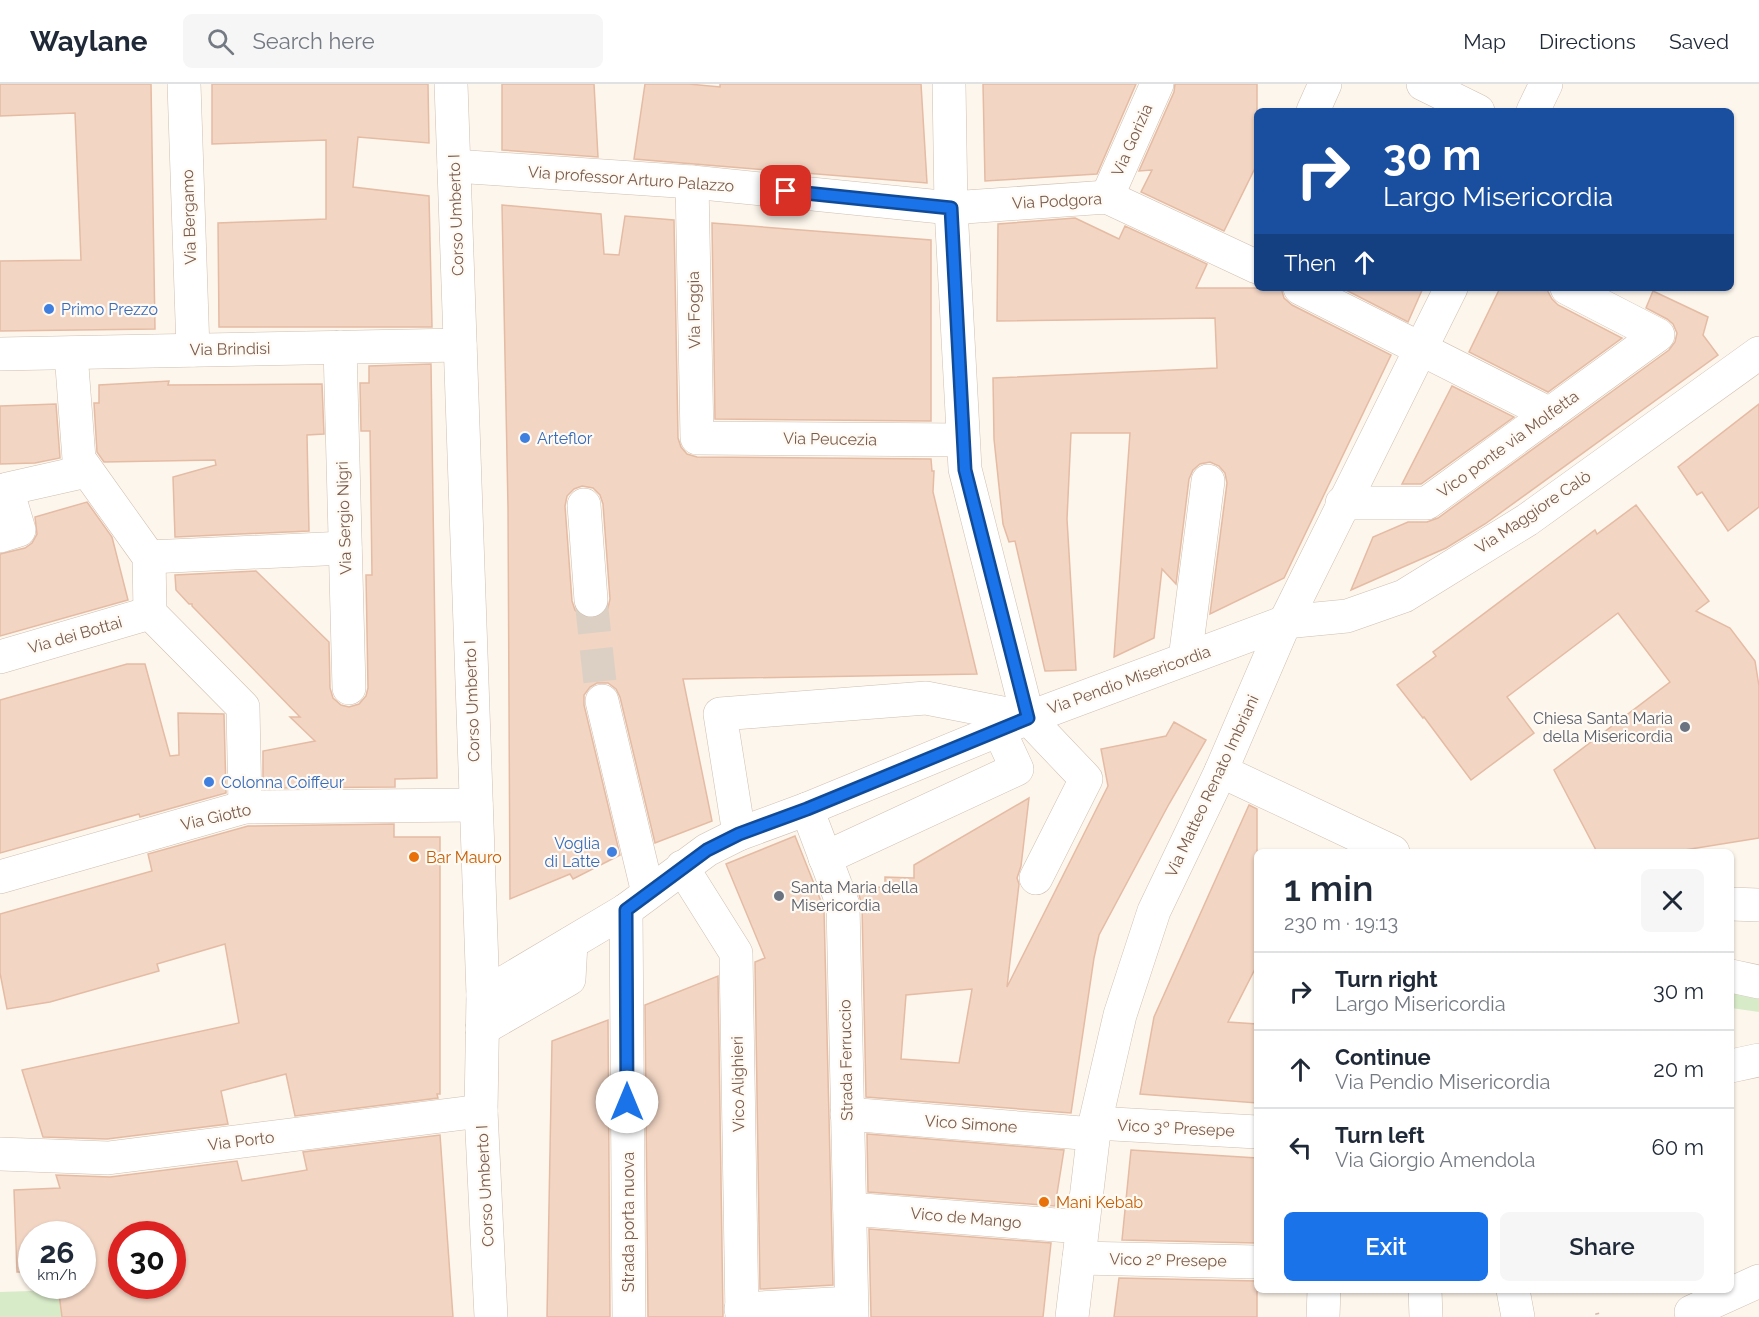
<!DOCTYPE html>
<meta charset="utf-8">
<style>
body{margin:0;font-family:Raleway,sans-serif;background:#f6f6f7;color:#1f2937;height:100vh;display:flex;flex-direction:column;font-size:22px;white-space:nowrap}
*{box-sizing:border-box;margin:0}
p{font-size:20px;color:#747a83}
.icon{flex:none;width:33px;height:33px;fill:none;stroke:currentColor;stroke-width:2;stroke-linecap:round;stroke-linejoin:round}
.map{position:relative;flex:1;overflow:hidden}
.drawer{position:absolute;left:1254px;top:765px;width:480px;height:444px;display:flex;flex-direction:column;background:#fff;border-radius:9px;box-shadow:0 2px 4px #0004}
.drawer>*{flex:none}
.banner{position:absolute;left:1254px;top:24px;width:480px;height:183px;border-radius:9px;box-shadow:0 2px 4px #0004;background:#1a4fa0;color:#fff;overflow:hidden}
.speed{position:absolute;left:18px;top:1137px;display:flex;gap:12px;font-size:30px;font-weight:700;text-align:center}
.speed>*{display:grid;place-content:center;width:78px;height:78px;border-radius:50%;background:#fff;box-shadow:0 2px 4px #0004;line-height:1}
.speed small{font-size:15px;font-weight:400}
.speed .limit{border:9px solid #d22;background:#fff;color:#111}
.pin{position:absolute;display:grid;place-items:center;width:51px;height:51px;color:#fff;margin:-26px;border-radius:12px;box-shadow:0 3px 9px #0006}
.me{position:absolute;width:66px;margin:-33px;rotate:0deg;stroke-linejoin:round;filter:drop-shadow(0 0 4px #0008)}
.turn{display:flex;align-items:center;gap:21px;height:126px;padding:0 30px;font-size:27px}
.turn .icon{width:78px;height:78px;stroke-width:2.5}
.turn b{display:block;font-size:42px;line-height:51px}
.then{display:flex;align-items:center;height:57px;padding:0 30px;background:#0003;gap:12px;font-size:22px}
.round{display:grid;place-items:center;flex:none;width:63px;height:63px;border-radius:9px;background:#f6f6f7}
.headline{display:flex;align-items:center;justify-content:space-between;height:102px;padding:0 30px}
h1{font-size:36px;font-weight:600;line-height:45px}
.primary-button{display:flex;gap:12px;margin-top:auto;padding:12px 30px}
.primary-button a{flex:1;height:69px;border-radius:9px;background:#1a73e8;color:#fff;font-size:24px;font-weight:600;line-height:69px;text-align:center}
.primary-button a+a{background:#f6f6f7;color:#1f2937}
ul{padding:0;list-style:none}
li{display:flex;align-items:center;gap:18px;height:78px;padding:0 30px;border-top:2px solid #e0e1e3}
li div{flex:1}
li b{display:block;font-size:22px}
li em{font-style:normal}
header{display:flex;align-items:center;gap:36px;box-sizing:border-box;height:84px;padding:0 30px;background:#fff;border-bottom:2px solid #e0e1e3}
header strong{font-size:28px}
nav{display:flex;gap:33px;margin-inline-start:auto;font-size:21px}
.search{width:420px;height:54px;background:#f6f6f7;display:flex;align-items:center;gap:15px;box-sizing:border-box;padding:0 21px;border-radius:9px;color:#747a83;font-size:22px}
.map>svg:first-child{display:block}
.green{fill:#d8ebc9}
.building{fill:#f2d5c3;stroke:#e5bba4;stroke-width:1.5;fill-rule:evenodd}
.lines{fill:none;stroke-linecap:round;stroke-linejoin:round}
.minor-tunnel{stroke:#dcd0c4;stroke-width:33;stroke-dasharray:33 16;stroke-linecap:butt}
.minor-casing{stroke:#d0beb0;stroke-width:34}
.path{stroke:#d8b8a6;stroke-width:4;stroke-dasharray:1.5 4.5;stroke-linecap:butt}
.minor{stroke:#fff;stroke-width:33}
.route-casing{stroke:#114b97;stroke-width:15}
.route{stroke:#1a73e8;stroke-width:10}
.shop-dot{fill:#3f7fe0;stroke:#fffaf3;stroke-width:2}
.worship-dot{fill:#6b7280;stroke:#fffaf3;stroke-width:2}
.food-dot{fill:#e8710a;stroke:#fffaf3;stroke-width:2}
.labels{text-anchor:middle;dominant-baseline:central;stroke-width:4.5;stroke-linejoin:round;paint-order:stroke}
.street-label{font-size:16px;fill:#795c4e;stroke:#fffaf3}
.shop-label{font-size:16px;fill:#366cbe;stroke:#fffaf3;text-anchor:start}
.worship-label{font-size:16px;fill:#5b616d;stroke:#fffaf3;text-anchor:end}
.food-label{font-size:16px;fill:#c56008;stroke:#fffaf3;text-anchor:start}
</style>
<header>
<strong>Waylane</strong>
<div class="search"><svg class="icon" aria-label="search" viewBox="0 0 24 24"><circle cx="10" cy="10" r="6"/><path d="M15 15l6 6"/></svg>Search here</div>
<nav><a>Map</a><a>Directions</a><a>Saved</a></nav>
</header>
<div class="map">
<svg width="1759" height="1233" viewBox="0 0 1759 1233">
<rect width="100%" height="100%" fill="#fdf6ec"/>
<g class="green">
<polygon points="1731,909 1759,913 1759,928 1731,924"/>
<polygon points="58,1206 62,1233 0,1233 0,1208"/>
</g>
<g class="building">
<polygon points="0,0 151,0 155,245 0,247 0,177 81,176 75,29 0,32"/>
<polygon points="212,0 428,0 429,59 358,53 353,103 429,112 432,243 219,243 218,139 326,135 326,56 212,60"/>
<polygon points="502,0 594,0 598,73 502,66"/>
<polygon points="645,0 689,0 720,3 720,0 921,0 927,99 634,75"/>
<polygon points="983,0 1136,0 1097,90 985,97"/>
<polygon points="1175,0 1257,0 1257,80 1224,147 1141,108 1152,86 1139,87 1174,8"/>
<path d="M502,121l99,9 3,40 15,1 6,-39 49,4 4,218 3,9 6,7 10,3 234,2 1,12h2l-1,21 44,182 -294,5 29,142 -57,22 -35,-146 -4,-8 -8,-6h-11l-7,4 -6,8v10l36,150 -47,24 -3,-5 -60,25 -2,-392zM582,402l11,2 7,7 3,9 7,95 -2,9 -6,7 -9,4 -11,-2 -7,-7 -3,-9 -7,-95 2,-10 7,-7z"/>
<polygon points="1075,134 1119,155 1125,142 1207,180 1196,204 1281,204 1284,214 1292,221 1391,271 1284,494 1210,530 1227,399 1225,389 1219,382 1210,378 1200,380 1193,386 1189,395 1176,500 1162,485 1154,554 1114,573 1130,349 1071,349 1067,435 1076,586 1045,587 1015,457 1009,458 1003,440 994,355 993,294 1217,284 1215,234 997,237 998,140"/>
<polygon points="712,139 931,156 931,337 715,335"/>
<polygon points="1342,204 1423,204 1408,238"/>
<polygon points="1500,204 1546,204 1552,215 1558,221 1622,254 1548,308 1469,268"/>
<polygon points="1653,207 1708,233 1703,251 1718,271 1485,440 1446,464 1351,506 1373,453 1408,438 1427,438 1438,434 1669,266 1675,258 1677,249 1673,240 1667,235 1646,224"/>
<polygon points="431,280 437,694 395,695 395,703 263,704 263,667 315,657 290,633 300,633 192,522 192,520 189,520 176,506 175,491 256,487 329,558 330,604 333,614 341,621 349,623 359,620 366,612 368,604 366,491 372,491 370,347 361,347 360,299 369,299 369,282"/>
<polygon points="169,297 168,301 322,300 324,350 307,351 309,447 175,453 173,393 216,381 215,376 104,378 97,368 94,319 99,319 99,301"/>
<polygon points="1452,302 1514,333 1421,400 1402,400"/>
<polygon points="56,320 60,374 35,379 0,380 0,322"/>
<polygon points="1759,320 1759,423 1728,447 1702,408 1697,411 1678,383"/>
<polygon points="87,418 112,453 128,516 0,552 0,470 25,464 32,459 37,450 35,433"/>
<polygon points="1636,421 1709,517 1696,527 1730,544 1755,577 1759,602 1759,754 1672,768 1597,768 1554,686 1670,598 1618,529 1507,613 1534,649 1471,696 1424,633 1423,634 1397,601 1436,572 1433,568 1530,495 1595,446 1597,450"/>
<polygon points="127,580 145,580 170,672 179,671 178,629 224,630 226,709 140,733 139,730 0,769 0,616"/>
<path d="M1174,638l32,18 -37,64 -70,131 -5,23 -23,155 -205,-16 -4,-192 -5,-17 28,-1v-10l29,1v-13l115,-67 -8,68 -4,12 2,6 -12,103 101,-201 -7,-37 65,-13zM972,905l-13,74 -58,-4 5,-64z"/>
<polygon points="1249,721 1257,725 1257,881 1228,938 1257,940 1257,1019 1140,1010 1154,933"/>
<polygon points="394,740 394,753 440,753 440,1010 437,1010 438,1014 295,1032 286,990 221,1007 228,1040 107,1055 43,1053 22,986 239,939 225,860 157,880 159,887 50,918 7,925 0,889 0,830 152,787 148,770 248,742"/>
<polygon points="795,752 824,825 833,1201 760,1205 755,878 765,874 726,780"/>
<polygon points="718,892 723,1233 648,1233 645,921"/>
<polygon points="608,936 610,1233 547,1233 552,957"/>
<polygon points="867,1050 1064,1066 1055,1122 868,1108"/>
<path d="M440,1051l13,182h-391l-4,-31h24v-52h-50v38h-15l-3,-82 46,-2 -4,-13 54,2 127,-16 5,20 65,-11 -4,-18zM122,1150h50v52h-50z"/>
<polygon points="1131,1066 1257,1074 1257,1159 1122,1156"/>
<polygon points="869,1145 1051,1159 1043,1233 871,1233"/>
<polygon points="1119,1194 1257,1197 1257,1233 1114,1233"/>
</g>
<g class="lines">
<polyline class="minor-tunnel" points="591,516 602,617"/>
<g class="minor-casing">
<g id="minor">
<polyline points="184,0 193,266"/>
<polyline points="451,0 483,911 481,1027 491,1233"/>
<polyline points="949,0 951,124 965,385 1028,634 1086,695 1036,794"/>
<polyline points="1423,0 1478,27"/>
<polyline points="1313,27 1325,0"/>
<polyline points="1533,27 1546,0"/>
<polyline points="454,82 692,98 951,124 1107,113 1257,183"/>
<polyline points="692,98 697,354 963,356"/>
<polyline points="1107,113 1157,0"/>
<polyline points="1300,204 1550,330"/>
<polyline points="340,263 349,604"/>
<polyline points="71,269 79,375 149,473 150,529 243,623 245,723"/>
<polyline points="0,270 460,261"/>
<polyline points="1342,419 1427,419 1658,251 1567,204"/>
<polyline points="584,421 591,516"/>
<polyline points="0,452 19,446 7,405 87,387"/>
<polyline points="149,473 345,464"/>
<polyline points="0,573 150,529"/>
<polyline points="1185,575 1208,397"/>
<polyline points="602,617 648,809"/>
<polyline points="1221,687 1393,768"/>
<polyline points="807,725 843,821 852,1233"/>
<polyline points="739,750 720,630 926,614 1028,634"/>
<polyline points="825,774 1017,685 999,646"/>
<polyline points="682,783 736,869 742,1233"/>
<polyline points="0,793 245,723 476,721"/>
<polyline points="1731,820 1759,821"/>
<polyline points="626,826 629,1233"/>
<polyline points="1731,892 1759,898"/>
<polyline points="483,911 626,826 707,766 739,750 807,725 1028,634 1285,538 1347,532 1404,512 1527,436 1759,269"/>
<polyline points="482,945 569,895 571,859"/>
<polyline points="1731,982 1759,976"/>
<polyline points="847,1030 1094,1050"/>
<polyline points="1095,1039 1257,1048"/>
<polyline points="0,1070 108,1074 481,1027"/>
<polyline points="850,1125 1082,1143"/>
<polyline points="1079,1174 1257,1178"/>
<polyline points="1425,1206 1426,1233"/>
<polyline points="1513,1206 1518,1233"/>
<polyline points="741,1225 851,1219"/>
<polyline points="1691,1228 1759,1197"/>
<polyline points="1072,1233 1095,1039 1120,931 1154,827 1221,687 1285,538 1451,204"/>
<polyline points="1323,1233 1324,1206"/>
</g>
</g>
<polyline class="path" points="1597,1229 1598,1233"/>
<use href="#minor" class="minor"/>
</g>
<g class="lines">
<g class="route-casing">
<polyline id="route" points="627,1018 626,826 707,766 739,750 807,725 1028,634 965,386 951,124 786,107"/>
</g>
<use href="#route" class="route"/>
</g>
<g class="shop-dot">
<circle cx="49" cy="225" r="6"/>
<circle cx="525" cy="354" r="6"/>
<circle cx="209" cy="698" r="6"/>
<circle cx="612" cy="768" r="6"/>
</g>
<g class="worship-dot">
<circle cx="1685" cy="643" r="6"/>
<circle cx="779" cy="812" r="6"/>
</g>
<g class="food-dot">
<circle cx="414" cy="773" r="6"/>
<circle cx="1044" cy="1118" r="6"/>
</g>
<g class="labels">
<g class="street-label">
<text transform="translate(1132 56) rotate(-66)">Via Gorizia</text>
<text transform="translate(631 95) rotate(4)">Via professor Arturo Palazzo</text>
<text transform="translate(1057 117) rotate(-3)">Via Podgora</text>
<text transform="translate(456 131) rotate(-92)">Corso Umberto I</text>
<text transform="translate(189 133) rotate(-92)">Via Bergamo</text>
<text transform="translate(694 226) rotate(-91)">Via Foggia</text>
<text transform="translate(230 265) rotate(-1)">Via Brindisi</text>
<text transform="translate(830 355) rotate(1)">Via Peucezia</text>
<text transform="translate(1508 360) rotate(-36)">Vico ponte via Molfetta</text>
<text transform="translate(1533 428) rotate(-34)">Via Maggiore Calò</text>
<text transform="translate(344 434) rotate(-92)">Via Sergio Nigri</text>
<text transform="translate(75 551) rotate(-16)">Via dei Bottai</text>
<text transform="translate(1129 596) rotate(-20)">Via Pendio Misericordia</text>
<text transform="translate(472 617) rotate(-92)">Corso Umberto I</text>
<text transform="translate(1212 702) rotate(-65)">Via Matteo Renato Imbriani</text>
<text transform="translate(216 733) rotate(-13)">Via Giotto</text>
<text transform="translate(846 976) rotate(-91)">Strada Ferruccio</text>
<text transform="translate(738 1000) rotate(-91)">Vico Alighieri</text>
<text transform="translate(971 1040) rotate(4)">Vico Simone</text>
<text transform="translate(1176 1044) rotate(3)">Vico 3º Presepe</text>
<text transform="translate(241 1057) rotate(-7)">Via Porto</text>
<text transform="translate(485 1102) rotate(-93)">Corso Umberto I</text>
<text transform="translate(966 1134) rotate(5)">Vico de Mango</text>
<text transform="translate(628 1138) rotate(-90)">Strada porta nuova</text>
<text transform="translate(1168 1176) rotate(1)">Vico 2º Presepe</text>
</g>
<g class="shop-label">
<text x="61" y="225">Primo Prezzo</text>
<text x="537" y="354">Arteflor</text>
<text x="221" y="698">Colonna Coiffeur</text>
<text x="600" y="759" text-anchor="end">Voglia<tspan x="600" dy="18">di Latte</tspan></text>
</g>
<g class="worship-label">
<text x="1673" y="634">Chiesa Santa Maria<tspan x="1673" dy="18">della Misericordia</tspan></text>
<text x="791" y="803" text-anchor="start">Santa Maria della<tspan x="791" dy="18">Misericordia</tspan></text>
</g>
<g class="food-label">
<text x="426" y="773">Bar Mauro</text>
<text x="1056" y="1118">Mani Kebab</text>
</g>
</g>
</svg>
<div class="speed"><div>26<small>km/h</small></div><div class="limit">30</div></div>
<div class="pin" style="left:786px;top:107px;background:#d93025"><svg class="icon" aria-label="arrive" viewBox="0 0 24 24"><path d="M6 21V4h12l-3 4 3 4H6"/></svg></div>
<svg class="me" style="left:627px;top:1018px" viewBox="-20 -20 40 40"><circle r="19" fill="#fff"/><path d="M0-13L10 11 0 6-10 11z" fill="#1a73e8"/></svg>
<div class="banner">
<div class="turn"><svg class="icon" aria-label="right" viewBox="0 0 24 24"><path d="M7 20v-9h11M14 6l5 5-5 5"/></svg><div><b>30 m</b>Largo Misericordia</div></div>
<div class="then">Then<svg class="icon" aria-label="ahead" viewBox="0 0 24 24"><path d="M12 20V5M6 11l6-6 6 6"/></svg></div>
</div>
<section class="drawer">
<div class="headline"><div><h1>1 min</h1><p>230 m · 19:13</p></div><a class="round"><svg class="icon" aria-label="close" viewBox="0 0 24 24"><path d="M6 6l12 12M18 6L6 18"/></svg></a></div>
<ul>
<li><svg class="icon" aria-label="right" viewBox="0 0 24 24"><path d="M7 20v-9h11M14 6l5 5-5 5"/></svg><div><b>Turn right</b><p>Largo Misericordia</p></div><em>30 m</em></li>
<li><svg class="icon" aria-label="ahead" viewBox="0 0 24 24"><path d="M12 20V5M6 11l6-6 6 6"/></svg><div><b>Continue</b><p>Via Pendio Misericordia</p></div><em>20 m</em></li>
<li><svg class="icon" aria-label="left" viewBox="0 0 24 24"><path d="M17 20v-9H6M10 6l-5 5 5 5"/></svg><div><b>Turn left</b><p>Via Giorgio Amendola</p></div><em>60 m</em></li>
</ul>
<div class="primary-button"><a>Exit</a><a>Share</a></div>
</section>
</div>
